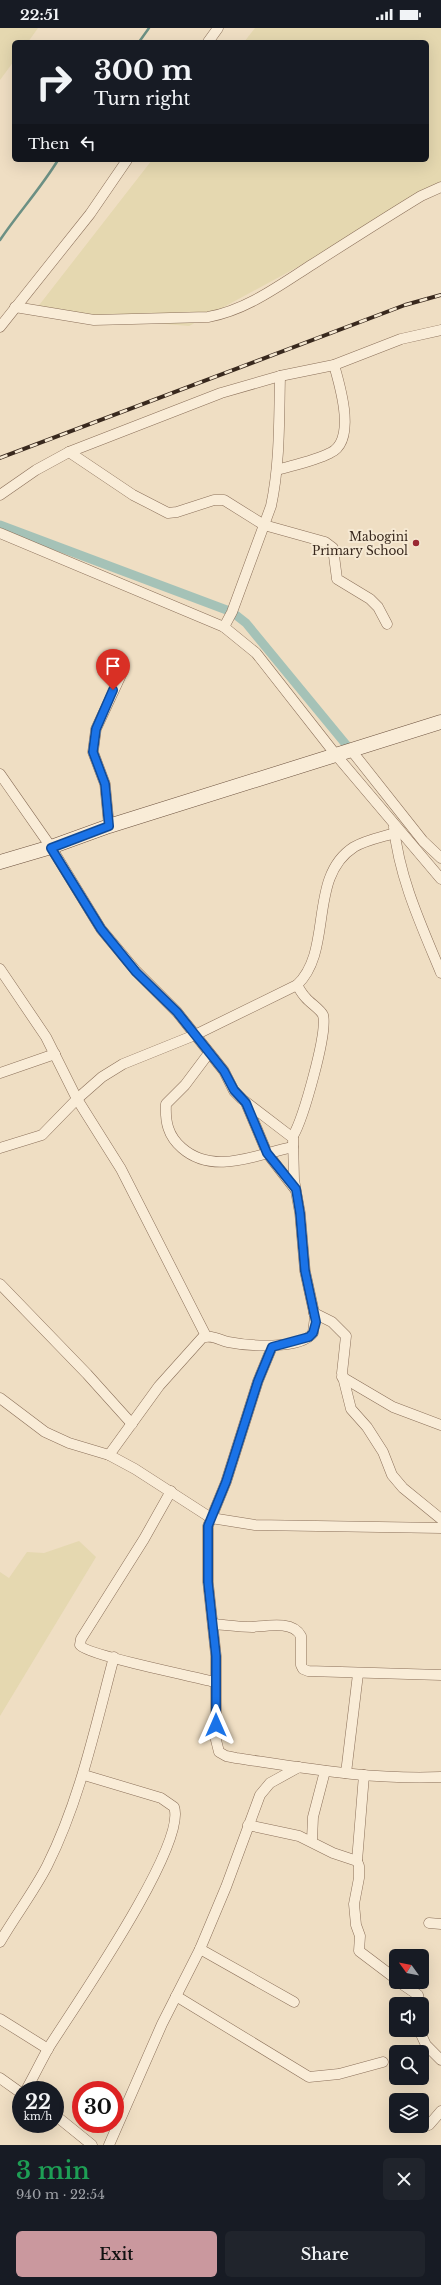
<!DOCTYPE html>
<meta charset="utf-8">
<style>
body{margin:0;font-family:"Libre Baskerville",serif;background:#20242c;color:#f1f3f6;height:100vh;display:flex;flex-direction:column;font-size:15px;white-space:nowrap}
*{box-sizing:border-box;margin:0}
p{font-size:13px;color:#9ea1a6}
.icon{flex:none;width:22px;height:22px;fill:none;stroke:currentColor;stroke-width:2;stroke-linecap:round;stroke-linejoin:round}
.map{position:relative;height:2117px;overflow:hidden}
.sheet{display:flex;flex-direction:column;background:#171b24;flex:1}
.sheet>*{flex:none}
.top-card{position:absolute;left:12px;top:12px;width:417px;height:122px;border-radius:6px;box-shadow:0 4px 16px #0002;background:#171b24;color:#f1f3f6;overflow:hidden}
.needle{width:26px;rotate:303deg}
.controls{position:absolute;left:389px;top:1921px;display:grid;gap:8px}
.controls a{display:grid;place-items:center;width:40px;height:40px;border-radius:6px;background:#171b24;box-shadow:0 4px 16px #0002;font-size:20px}
.speed{position:absolute;left:12px;top:2053px;display:flex;gap:8px;font-size:20px;font-weight:700;text-align:center}
.speed>*{display:grid;place-content:center;width:52px;height:52px;border-radius:50%;background:#171b24;box-shadow:0 4px 16px #0002;line-height:1}
.speed small{font-size:10px;font-weight:400}
.speed .limit{border:6px solid #d22;background:#fff;color:#111}
.pin{position:absolute;display:grid;place-items:center;width:34px;height:34px;color:#fff;margin:-41px -17px;border-radius:50% 50% 50% 0;rotate:-45deg;box-shadow:0 0 4px #0007}
.pin .icon{rotate:45deg}
.me{position:absolute;width:44px;margin:-22px;rotate:0deg;stroke-linejoin:round;filter:drop-shadow(0 0 3px #0008)}
.turn{display:flex;align-items:center;gap:14px;height:84px;padding:0 16px;font-size:18px}
.turn .icon{width:52px;height:52px;stroke-width:2.5}
.turn b{display:block;font-size:28px;line-height:34px}
.then{display:flex;align-items:center;height:38px;padding:0 16px;background:#0003;gap:8px;font-size:15px}
.round{display:grid;place-items:center;flex:none;width:42px;height:42px;border-radius:6px;background:#20242c}
.summary{display:flex;align-items:center;justify-content:space-between;height:68px;padding:0 16px}
h1{font-size:24px;font-weight:600;line-height:30px;color:#1e9e55}
.cta{display:flex;gap:8px;margin-top:auto;padding:8px 16px}
.cta a{flex:1;height:46px;border-radius:6px;background:#ca989e;color:#111;font-size:16px;font-weight:600;line-height:46px;text-align:center}
.cta a+a{background:#20242c;color:#f1f3f6}
.status{display:flex;justify-content:space-between;align-items:center;height:28px;padding:0 20px;background:#171b24;direction:ltr}
.status svg{height:11px;fill:currentColor}
.map>svg:first-child{display:block}
.farmland{fill:#e5d8b0}
.lines{fill:none;stroke-linecap:round;stroke-linejoin:round}
.stream{stroke:#6c9084;stroke-width:2.5}
.canal{stroke:#a5c2b7;stroke-width:9}
.street-casing{stroke:#8a6f59;stroke-width:11}
.secondary-casing{stroke:#6b503d;stroke-width:15}
.street{stroke:#f9ecd7;stroke-width:10}
.secondary{stroke:#f9ecd7;stroke-width:14}
.rail-casing{stroke:#39291e;stroke-width:4}
.rail{stroke:#f6e9d3;stroke-width:2.5;stroke-dasharray:8;stroke-linecap:butt}
.route-casing{stroke:#114b97;stroke-width:10}
.route{stroke:#1a73e8;stroke-width:7}
.poi-dot{fill:#9a2832;stroke:#f6e9d3;stroke-width:1.5}
.labels{text-anchor:middle;dominant-baseline:central;stroke-width:4;stroke-linejoin:round;paint-order:stroke}
.poi-label{font-size:12px;fill:#39291e;stroke:#f6e9d3;text-anchor:end}
</style>
<div class="status"><b>22:51</b><svg viewBox="0 0 49 12"><path d="M0 12V9h3v3zM5 12V6h3v6zM10 12V3h3v9zM15 12V0h3v12zM26 1h20v11H26zM47 4h2v5h-2z"/></svg></div>
<div class="map">
<svg width="441" height="2117" viewBox="0 0 441 2117">
<rect width="100%" height="100%" fill="#efdec3"/>
<g class="farmland">
<polygon points="0,0 38,0 28,14 14,14 14,33 0,52"/>
<polygon points="255,0 441,0 441,161 189,298 33,285 152,132 427,132 427,14 244,14"/>
<polygon points="79,1513 96,1529 0,1688 0,1544 9,1550 27,1524 44,1525"/>
</g>
<g class="lines">
<g class="stream">
<polyline points="139,14 149,0"/>
<path d="M0,212c19,-28 41,-52 58,-80"/>
</g>
<polyline class="canal" points="0,497 232,584 246,595 353,725"/>
<g class="street-casing">
<g id="street">
<polyline points="208,14 218,0"/>
<path d="M15,279l79,13 114,-3c39,-7 72,-32 105,-53 36,-23 72,-46 108,-68l20,-9"/>
<polyline points="0,299 90,186 127,132"/>
<polyline points="69,424 133,467 168,485 177,484 214,472 224,472 264,497 325,514 333,520 337,551 370,571 378,579 387,596"/>
<path d="M277,442c17,-5 37,-9 53,-17 27,-12 10,-67 4,-88"/>
<polyline points="0,467 36,442 69,424 221,365 280,348 334,337 401,311 441,302"/>
<polyline points="0,505 224,599 256,625 336,727 441,851"/>
<path d="M224,599l8,-15 39,-106c9,-42 8,-86 9,-130"/>
<polyline points="351,722 423,813 441,830"/>
<path d="M0,746l51,73 50,82 35,42 41,41 47,59 10,20 8,8 51,39 1,42 6,33 5,58 10,46 -2,16c-13,17 -65,13 -85,9 -9,-2 -17,-8 -26,-4l-43,48 -50,69"/>
<polyline points="109,798 105,756 93,724 96,701 122,645"/>
<path d="M394,799c5,51 28,100 47,146"/>
<polyline points="0,941 46,1009 77,1071 121,1141 206,1308"/>
<path d="M209,1025l-24,32 -19,19c-1,18 2,32 16,44 32,28 75,6 111,-1"/>
<polyline points="0,1045 55,1026"/>
<polyline points="246,1075 267,1125 295,1161"/>
<path d="M293,1108c10,-17 35,-103 30,-121 -3,-6 -13,-12 -17,-17 -4,-4 -6,-8 -9,-13"/>
<path d="M0,1120l42,-13 35,-36 25,-22 21,-13 72,-29 102,-50c37,-35 10,-108 57,-138 12,-7 28,-10 41,-14"/>
<polyline points="0,1256 87,1346 132,1396"/>
<polyline points="314,1285 332,1294 346,1308 342,1345 351,1381 367,1399 383,1424 392,1447 403,1460 441,1491"/>
<path d="M272,1319l-14,34 -32,101 -18,44v56l8,74v84l3,12 7,4 10,2c68,10 136,22 205,19"/>
<polyline points="342,1349 393,1379 441,1397"/>
<polyline points="0,1370 45,1404 69,1415 109,1427 135,1441 211,1490 255,1497 441,1500"/>
<path d="M171,1463l-27,48 -63,100 -1,6c6,10 116,32 135,37"/>
<path d="M214,1596c12,1 25,3 38,3 14,-1 41,-7 49,9v29l2,4 5,2 133,4"/>
<polyline points="346,1745 358,1646"/>
<polyline points="248,1797 299,1808 333,1825 357,1833 359,1838 359,1850 354,1876 356,1897 360,1908 359,1923 396,1951"/>
<polyline points="312,1812 313,1789 325,1743"/>
<polyline points="357,1833 364,1747"/>
<polyline points="429,1895 441,1896"/>
<path d="M0,1914c15,-26 33,-49 47,-76 33,-66 48,-138 67,-209"/>
<polyline points="200,1921 294,1974"/>
<polyline points="399,1954 418,1967 420,1976"/>
<polyline points="176,1968 309,2049 339,2046 383,2034"/>
<polyline points="0,1991 48,2021"/>
<polyline points="419,2002 426,2017 441,2032"/>
<polyline points="0,2050 21,2065"/>
<path d="M26,2062c8,-14 15,-29 23,-43 24,-38 139,-203 125,-240l-13,-9 -77,-23"/>
<polyline points="55,2087 92,2117"/>
<polyline points="429,2097 441,2083"/>
<polyline points="109,2117 162,1996 200,1921 226,1859 260,1767 270,1755 299,1739"/>
</g>
</g>
<g class="secondary-casing">
<polyline id="secondary" points="0,834 51,819 109,798 441,694"/>
</g>
<use href="#street" class="street"/>
<use href="#secondary" class="secondary"/>
<g class="rail-casing">
<polyline id="rail" points="0,430 405,277 441,267"/>
</g>
<use href="#rail" class="rail"/>
</g>
<g class="lines">
<g class="route-casing">
<polyline id="route" points="113,662 96,701 93,724 105,756 109,798 51,820 101,901 136,944 177,984 224,1043 234,1062 246,1075 267,1125 296,1161 300,1185 305,1243 316,1294 313,1305 309,1309 272,1319 258,1353 226,1454 208,1498 208,1554 216,1628 216,1697"/>
</g>
<use href="#route" class="route"/>
</g>
<circle class="poi-dot" cx="416" cy="515" r="4"/>
<g class="labels">
<g class="poi-label">
<text x="408" y="508">Mabogini<tspan x="408" dy="14">Primary School</tspan></text>
</g>
</g>
</svg>
<div class="controls">
<a><svg class="needle" viewBox="-14 -14 28 28"><path d="M0-13l5 13h-10z" fill="#e53935"/><path d="M0 13l5-13h-10z" fill="#9ea1a6"/></svg></a>
<a><svg class="icon" aria-label="sound" viewBox="0 0 24 24"><path d="M4 9h4l5-4v14l-5-4H4zM17 9q2 3 0 6"/></svg></a>
<a><svg class="icon" aria-label="search" viewBox="0 0 24 24"><circle cx="10" cy="10" r="6"/><path d="M15 15l6 6"/></svg></a>
<a><svg class="icon" aria-label="layers" viewBox="0 0 24 24"><path d="M12 4l9 5-9 5-9-5zM3 14l9 5 9-5"/></svg></a>
</div>
<div class="speed"><div>22<small>km/h</small></div><div class="limit">30</div></div>
<div class="pin" style="left:113px;top:662px;background:#d93025"><svg class="icon" aria-label="arrive" viewBox="0 0 24 24"><path d="M6 21V4h12l-3 4 3 4H6"/></svg></div>
<svg class="me" style="left:216px;top:1697px" viewBox="-20 -20 40 40"><path d="M0-17L14 15 0 8-14 15z" fill="#1a73e8" stroke="#fff" stroke-width="4"/></svg>
<div class="top-card">
<div class="turn"><svg class="icon" aria-label="right" viewBox="0 0 24 24"><path d="M7 20v-9h11M14 6l5 5-5 5"/></svg><div><b>300 m</b>Turn right</div></div>
<div class="then">Then<svg class="icon" aria-label="left" viewBox="0 0 24 24"><path d="M17 20v-9H6M10 6l-5 5 5 5"/></svg></div>
</div>
</div>
<section class="sheet">
<div class="summary"><div><h1>3 min</h1><p>940 m · 22:54</p></div><a class="round"><svg class="icon" aria-label="close" viewBox="0 0 24 24"><path d="M6 6l12 12M18 6L6 18"/></svg></a></div>
<div class="cta"><a>Exit</a><a>Share</a></div>
</section>
